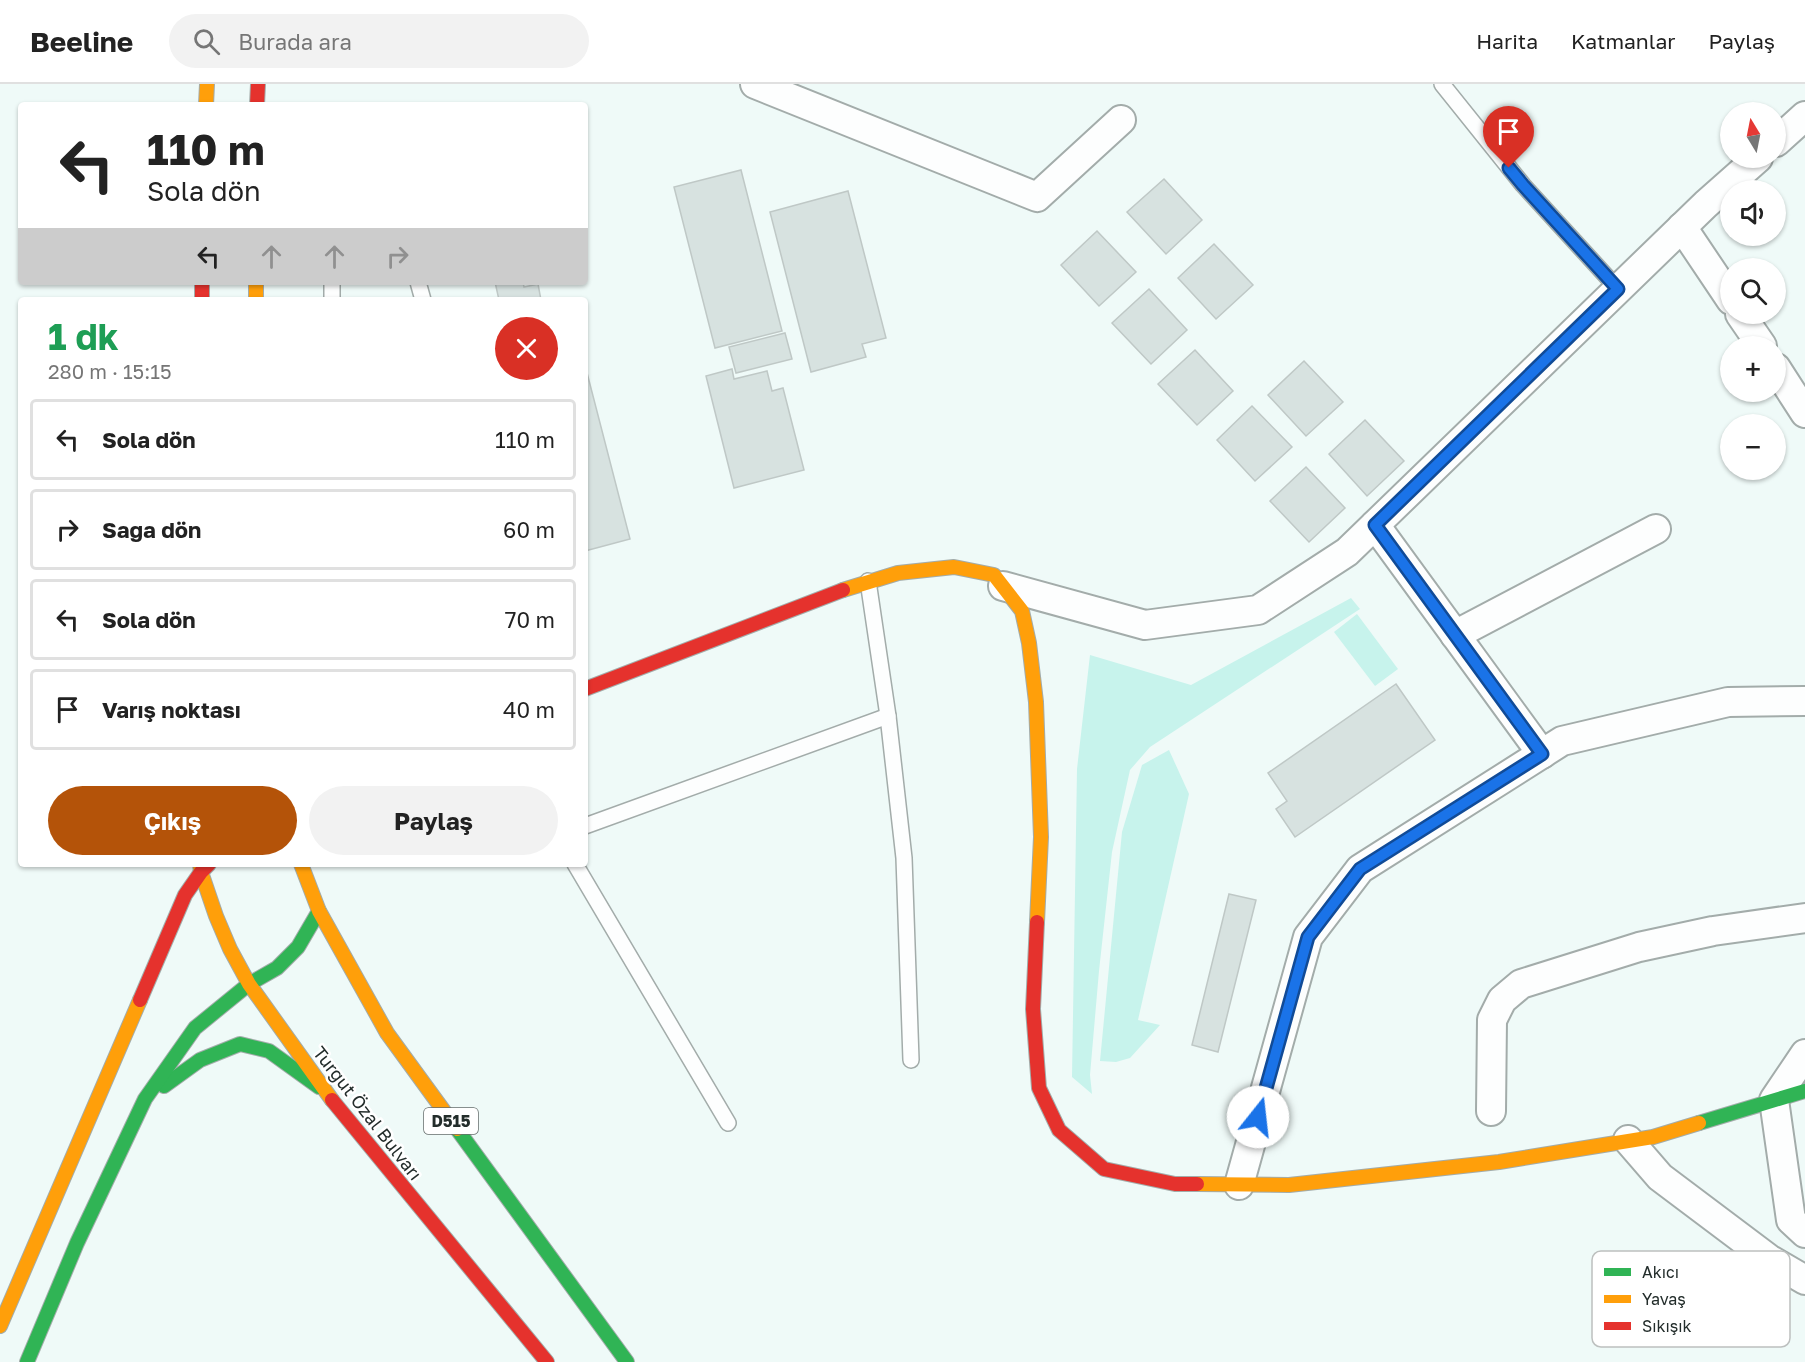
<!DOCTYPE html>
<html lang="tr">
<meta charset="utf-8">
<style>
body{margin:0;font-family:"Golos Text",sans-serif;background:#f2f2f2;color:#222;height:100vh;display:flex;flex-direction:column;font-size:22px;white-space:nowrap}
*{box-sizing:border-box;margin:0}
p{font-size:20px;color:#767676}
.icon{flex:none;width:33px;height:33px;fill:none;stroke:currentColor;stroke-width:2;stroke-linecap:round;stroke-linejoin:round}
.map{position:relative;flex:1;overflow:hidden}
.drawer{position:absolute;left:18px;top:213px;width:570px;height:570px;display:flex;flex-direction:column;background:#fff;border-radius:6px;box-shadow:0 2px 4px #0004}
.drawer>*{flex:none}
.guide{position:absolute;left:18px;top:18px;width:570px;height:183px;border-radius:6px;box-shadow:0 2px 4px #0004;background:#fff;color:#222;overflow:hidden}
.needle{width:39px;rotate:350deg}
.controls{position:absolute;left:1720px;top:18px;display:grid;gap:12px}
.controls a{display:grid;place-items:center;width:66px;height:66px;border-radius:50%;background:#fff;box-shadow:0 2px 4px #0004;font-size:30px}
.pin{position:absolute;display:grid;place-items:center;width:51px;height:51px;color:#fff;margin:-62px -26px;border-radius:50% 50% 50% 0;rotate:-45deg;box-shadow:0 0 6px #0007}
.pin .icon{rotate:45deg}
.me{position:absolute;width:66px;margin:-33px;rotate:16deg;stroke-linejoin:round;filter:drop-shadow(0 0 4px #0008)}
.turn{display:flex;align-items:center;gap:21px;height:126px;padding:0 30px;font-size:27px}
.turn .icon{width:78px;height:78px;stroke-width:2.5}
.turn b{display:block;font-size:42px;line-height:51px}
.lanes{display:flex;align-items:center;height:57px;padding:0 30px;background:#0003;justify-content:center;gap:30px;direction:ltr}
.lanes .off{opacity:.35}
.round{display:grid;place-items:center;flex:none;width:63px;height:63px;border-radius:32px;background:#f2f2f2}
.summary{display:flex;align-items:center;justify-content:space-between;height:102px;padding:0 30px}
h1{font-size:36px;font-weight:700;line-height:45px;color:#1e9e55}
.button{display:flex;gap:12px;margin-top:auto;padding:12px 30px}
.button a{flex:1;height:69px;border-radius:36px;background:#b45309;color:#fff;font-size:24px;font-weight:700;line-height:69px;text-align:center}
.button a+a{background:#f2f2f2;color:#222}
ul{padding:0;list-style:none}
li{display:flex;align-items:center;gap:18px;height:81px;margin:0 12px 9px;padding:0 18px;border:3px solid #e0e0e0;border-radius:6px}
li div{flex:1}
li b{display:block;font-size:22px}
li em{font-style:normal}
header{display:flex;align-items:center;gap:36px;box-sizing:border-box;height:84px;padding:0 30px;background:#fff;border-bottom:2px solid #e0e0e0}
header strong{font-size:28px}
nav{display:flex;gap:33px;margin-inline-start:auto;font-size:21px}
.search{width:420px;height:54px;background:#f2f2f2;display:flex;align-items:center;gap:15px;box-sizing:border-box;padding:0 21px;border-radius:33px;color:#767676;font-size:22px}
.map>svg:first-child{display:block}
.green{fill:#c7f3ec}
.building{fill:#d7e2e0;stroke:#bfc8c6;stroke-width:1.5}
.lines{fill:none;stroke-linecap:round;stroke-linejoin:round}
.lane-casing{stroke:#a3acaa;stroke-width:18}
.street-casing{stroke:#a3acaa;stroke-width:32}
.fast-casing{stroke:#a3acaa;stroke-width:16}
.slow-casing{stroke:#a3acaa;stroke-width:16}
.jam-casing{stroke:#a3acaa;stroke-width:16}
.lane{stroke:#fdfefe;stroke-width:15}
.street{stroke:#fdfefe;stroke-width:28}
.fast{stroke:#30b455;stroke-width:14}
.slow{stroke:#ff9f0a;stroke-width:14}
.jam{stroke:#e5322d;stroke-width:14}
.route-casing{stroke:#114b97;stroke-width:15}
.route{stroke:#1a73e8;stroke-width:10}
.labels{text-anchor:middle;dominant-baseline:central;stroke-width:5;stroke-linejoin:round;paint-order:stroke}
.shield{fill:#fff;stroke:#656c6b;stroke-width:1.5}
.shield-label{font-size:16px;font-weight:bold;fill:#232d2b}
.street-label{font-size:18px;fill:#232d2b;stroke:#fff}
.key{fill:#fff;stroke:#bdc0bf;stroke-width:1.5}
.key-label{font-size:16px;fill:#232d2b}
</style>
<header>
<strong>Beeline</strong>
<div class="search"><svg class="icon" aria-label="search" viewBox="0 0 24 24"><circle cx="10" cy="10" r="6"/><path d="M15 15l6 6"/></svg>Burada ara</div>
<nav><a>Harita</a><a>Katmanlar</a><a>Paylaş</a></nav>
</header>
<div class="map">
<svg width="1805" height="1278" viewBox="0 0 1805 1278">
<rect width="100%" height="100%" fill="#effaf8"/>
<g class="green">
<polygon points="1351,514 1360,525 1150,663 1130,686 1112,768 1099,887 1090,991 1092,1010 1072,993 1077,685 1090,571 1191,601"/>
<polygon points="1357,530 1398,585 1375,602 1334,548"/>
<polygon points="1169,666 1189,710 1138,936 1160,941 1130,974 1116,978 1100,977 1122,748 1142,681"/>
</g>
<g class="building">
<polygon points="741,86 782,247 715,264 674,103"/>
<polygon points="1164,95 1202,136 1166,170 1127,128"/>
<polygon points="848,107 886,254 862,260 866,273 811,288 770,128"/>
<polygon points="1097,147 1136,188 1099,222 1061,181"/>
<polygon points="1214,160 1253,201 1216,235 1178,194"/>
<polygon points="495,198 523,198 524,203 538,200 541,216 499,216"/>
<polygon points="1149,205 1187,246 1151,280 1112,239"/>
<polygon points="785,249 792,275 736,289 729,263"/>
<polygon points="1195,266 1233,307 1197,341 1158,300"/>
<polygon points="1304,277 1343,318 1306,352 1268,311"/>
<polygon points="585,281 630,455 585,467"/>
<polygon points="732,285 734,295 767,287 772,307 783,304 804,386 734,404 706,292"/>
<polygon points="1252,322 1292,363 1255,397 1217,356"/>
<polygon points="1365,336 1404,377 1367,412 1329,370"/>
<polygon points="1306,383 1345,424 1309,458 1270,417"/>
<polygon points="1396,600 1435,656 1295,753 1276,725 1287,717 1268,689"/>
<polygon points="1229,810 1256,816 1218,968 1192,961"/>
</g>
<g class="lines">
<g class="lane-casing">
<g id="lane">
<polyline points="1442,0 1523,101 1618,205"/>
<polyline points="418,198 423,216"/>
<polyline points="332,216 332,198"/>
<polyline points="868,497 888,632 904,774 911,976"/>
<polyline points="585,742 888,632"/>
<polyline points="575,780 728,1039"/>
</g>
</g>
<g class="street-casing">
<g id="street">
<polyline points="755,0 1037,113 1121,36"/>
<polyline points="1776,58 1805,32"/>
<polyline points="1682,143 1731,216"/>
<polyline points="1740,230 1762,262"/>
<polyline points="1776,284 1805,329"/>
<polyline points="1375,441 1542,670"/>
<polyline points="1003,502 1145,541 1258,526 1347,468 1706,120 1758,74"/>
<polyline points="1455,551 1656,445"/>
<polyline points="1805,970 1774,1016 1791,1136 1805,1149"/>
<polyline points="1491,1027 1492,936 1502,916 1521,900 1639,863 1713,847 1805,834"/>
<polyline points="1628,1056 1660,1093 1769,1175 1805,1196"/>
<polyline points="1239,1101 1308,853 1360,785 1562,657 1728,618 1805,617"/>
</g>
</g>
<g class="fast-casing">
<g id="fast">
<polyline points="164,1002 200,976 240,960 269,967 319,1003"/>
<polyline points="1699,1039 1805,1007"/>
<polyline points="457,1045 627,1278"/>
<polyline points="27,1278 77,1159 145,1015 195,944 249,900 277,884 298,863 319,827"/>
</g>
</g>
<g class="slow-casing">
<g id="slow">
<polyline points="206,21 207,0"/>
<polyline points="256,198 256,216"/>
<polyline points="843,506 898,489 954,483 994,491 1022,527 1029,559 1036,618 1041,753 1037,838"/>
<polyline points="200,780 201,788 216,832 230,865 249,900 332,1016"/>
<polyline points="301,780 319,827 387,949 457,1045"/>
<polyline points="1197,1100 1289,1101 1499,1078 1653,1053 1699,1039"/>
<polyline points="0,1242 140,916"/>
</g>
</g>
<g class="jam-casing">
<g id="jam">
<polyline points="257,21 258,0"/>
<polyline points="202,198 202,216"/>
<polyline points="585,605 843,506"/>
<polyline points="1037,838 1033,925 1039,1004 1059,1046 1104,1085 1175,1100 1197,1100"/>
<polyline points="140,916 185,811 201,788 209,780"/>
<polyline points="332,1016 547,1278"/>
</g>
</g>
<use href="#lane" class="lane"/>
<use href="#street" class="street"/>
<use href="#fast" class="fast"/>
<use href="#slow" class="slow"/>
<use href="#jam" class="jam"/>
</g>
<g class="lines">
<g class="route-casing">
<polyline id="route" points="1258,1033 1308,853 1360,785 1542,670 1375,441 1618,205 1523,101 1509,84"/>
</g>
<use href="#route" class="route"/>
</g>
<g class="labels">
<rect class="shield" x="424" y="1024" width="54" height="26" rx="4.5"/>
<g class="shield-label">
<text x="451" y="1037">D515</text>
</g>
<g class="street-label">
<text transform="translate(368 1029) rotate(52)">Turgut Özal Bulvarı</text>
</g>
</g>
<rect x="1592" y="1167" width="198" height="96" rx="9" class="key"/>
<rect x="1604" y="1184" width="27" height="8" fill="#30b455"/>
<rect x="1604" y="1211" width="27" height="8" fill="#ff9f0a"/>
<rect x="1604" y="1238" width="27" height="8" fill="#e5322d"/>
<g class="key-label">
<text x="1642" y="1194">Akıcı</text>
<text x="1642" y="1221">Yavaş</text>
<text x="1642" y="1248">Sıkışık</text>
</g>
</svg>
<div class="controls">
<a><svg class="needle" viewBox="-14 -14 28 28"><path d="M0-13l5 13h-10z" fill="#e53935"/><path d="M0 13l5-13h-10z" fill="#767676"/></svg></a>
<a><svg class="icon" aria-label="sound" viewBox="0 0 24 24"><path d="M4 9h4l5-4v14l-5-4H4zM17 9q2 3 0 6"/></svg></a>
<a><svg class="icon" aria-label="search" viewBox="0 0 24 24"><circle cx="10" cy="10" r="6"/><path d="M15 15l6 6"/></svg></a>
<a>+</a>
<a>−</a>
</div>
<div class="pin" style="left:1509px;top:84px;background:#d93025"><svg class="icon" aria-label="arrive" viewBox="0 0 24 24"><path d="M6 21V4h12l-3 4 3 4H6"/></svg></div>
<svg class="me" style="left:1258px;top:1033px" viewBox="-20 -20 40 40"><circle r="19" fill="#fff"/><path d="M0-13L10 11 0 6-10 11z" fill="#1a73e8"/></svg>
<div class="guide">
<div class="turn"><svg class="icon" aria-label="left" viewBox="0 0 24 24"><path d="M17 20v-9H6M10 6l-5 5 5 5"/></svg><div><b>110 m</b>Sola dön</div></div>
<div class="lanes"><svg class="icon" aria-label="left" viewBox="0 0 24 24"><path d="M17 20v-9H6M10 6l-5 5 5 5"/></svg><svg class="icon off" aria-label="ahead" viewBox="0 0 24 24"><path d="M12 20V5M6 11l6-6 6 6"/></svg><svg class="icon off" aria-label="ahead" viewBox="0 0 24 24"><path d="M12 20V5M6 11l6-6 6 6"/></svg><svg class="icon off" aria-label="right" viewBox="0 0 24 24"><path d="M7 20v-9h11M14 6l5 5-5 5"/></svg></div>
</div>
<section class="drawer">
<div class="summary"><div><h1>1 dk</h1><p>280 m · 15:15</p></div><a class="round" style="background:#d93025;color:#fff"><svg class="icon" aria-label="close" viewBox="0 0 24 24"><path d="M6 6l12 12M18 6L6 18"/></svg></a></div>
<ul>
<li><svg class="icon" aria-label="left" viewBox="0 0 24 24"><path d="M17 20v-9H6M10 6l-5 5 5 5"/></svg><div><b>Sola dön</b></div><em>110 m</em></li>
<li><svg class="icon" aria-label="right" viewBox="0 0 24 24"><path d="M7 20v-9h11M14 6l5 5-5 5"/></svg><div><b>Sağa dön</b></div><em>60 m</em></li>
<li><svg class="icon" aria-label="left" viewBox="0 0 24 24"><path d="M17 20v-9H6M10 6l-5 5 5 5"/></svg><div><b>Sola dön</b></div><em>70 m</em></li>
<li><svg class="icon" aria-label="arrive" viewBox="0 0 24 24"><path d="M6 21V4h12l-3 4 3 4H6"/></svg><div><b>Varış noktası</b></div><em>40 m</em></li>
</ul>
<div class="button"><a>Çıkış</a><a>Paylaş</a></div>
</section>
</div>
